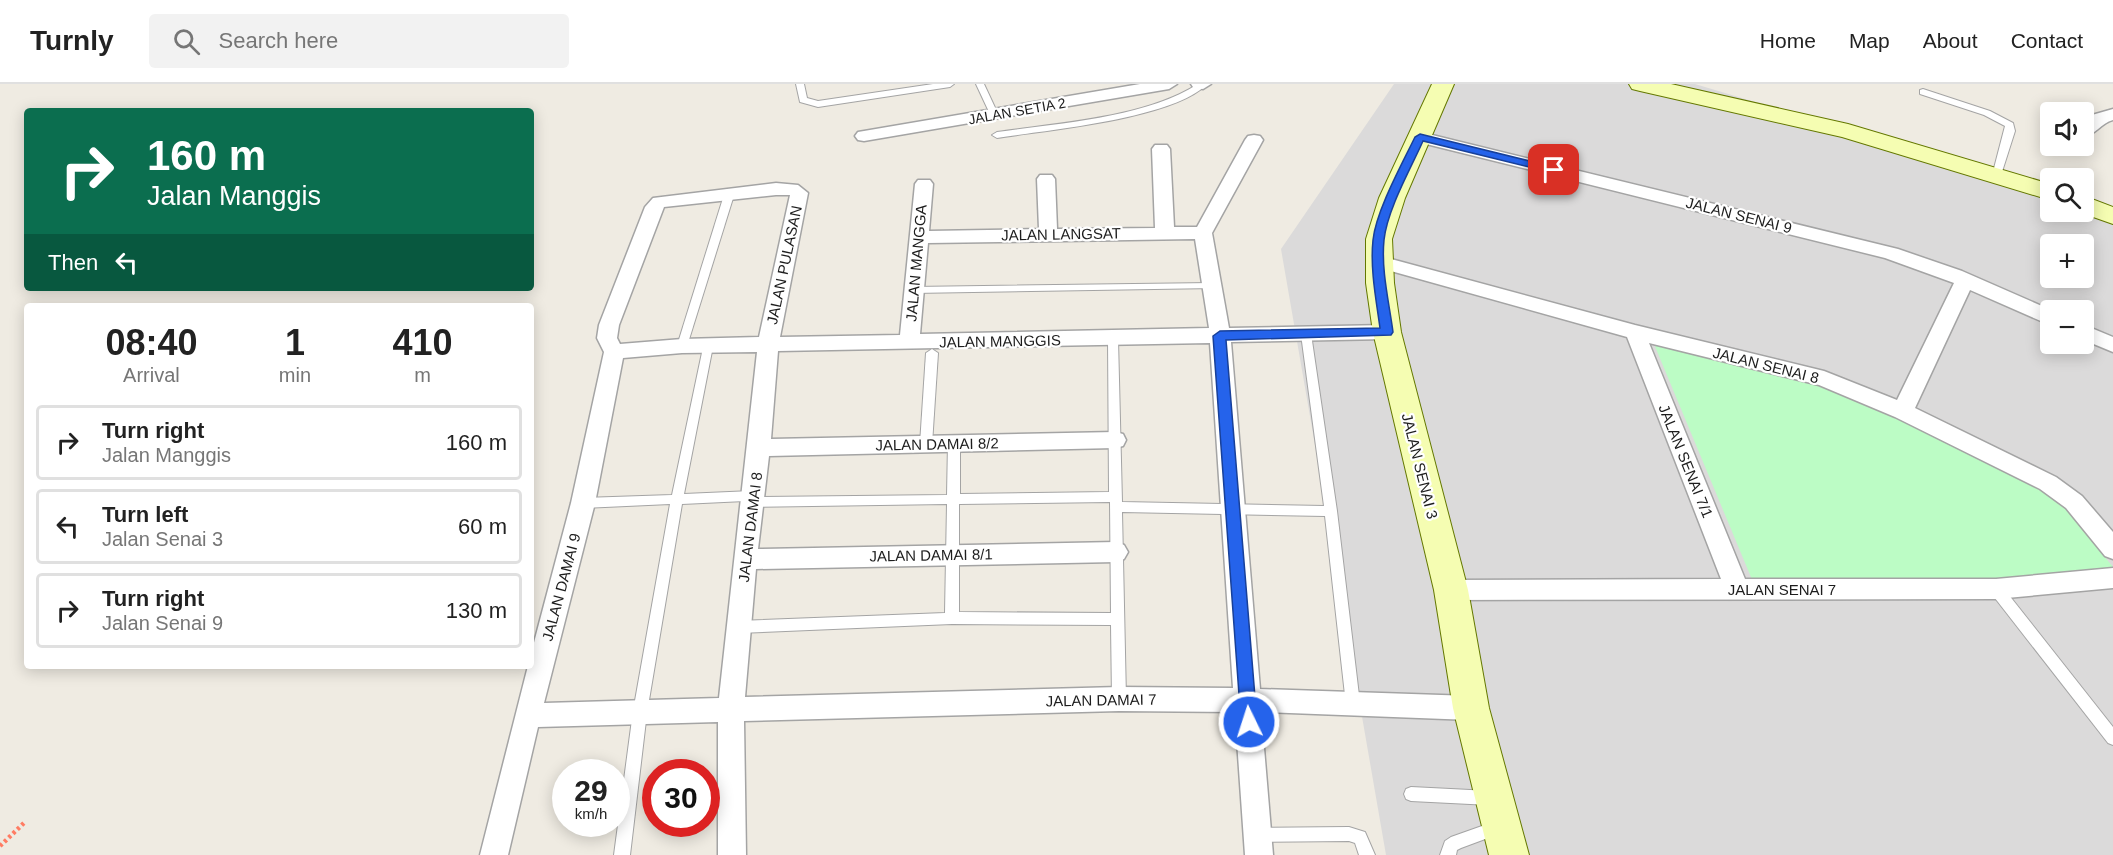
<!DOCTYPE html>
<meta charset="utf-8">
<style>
body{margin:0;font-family:Helvetica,sans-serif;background:#f2f2f2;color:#222;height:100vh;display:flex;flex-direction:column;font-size:22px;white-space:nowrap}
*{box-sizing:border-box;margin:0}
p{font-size:20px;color:#767676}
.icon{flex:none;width:33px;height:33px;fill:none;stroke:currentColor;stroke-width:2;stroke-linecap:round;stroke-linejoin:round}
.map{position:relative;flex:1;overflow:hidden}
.panel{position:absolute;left:24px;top:219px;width:510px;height:366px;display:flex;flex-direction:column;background:#fff;border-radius:6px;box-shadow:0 3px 15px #0003}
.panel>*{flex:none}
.guide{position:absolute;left:24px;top:24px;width:510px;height:183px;border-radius:6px;box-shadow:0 3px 15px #0003;background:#0b6e4f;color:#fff;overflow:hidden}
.fabs{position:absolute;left:2040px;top:18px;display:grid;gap:12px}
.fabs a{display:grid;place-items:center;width:54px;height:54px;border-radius:6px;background:#fff;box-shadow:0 3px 15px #0003;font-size:30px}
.speed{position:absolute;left:552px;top:675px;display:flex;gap:12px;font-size:30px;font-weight:700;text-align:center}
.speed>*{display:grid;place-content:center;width:78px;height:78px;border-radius:50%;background:#fff;box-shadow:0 3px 15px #0003;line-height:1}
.speed small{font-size:15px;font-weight:400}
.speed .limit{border:9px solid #d22;background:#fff;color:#111}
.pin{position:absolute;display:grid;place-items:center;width:51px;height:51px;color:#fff;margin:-26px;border-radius:12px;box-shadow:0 3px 9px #0006}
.me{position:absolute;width:66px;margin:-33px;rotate:356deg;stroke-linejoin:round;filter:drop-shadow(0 0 4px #0008)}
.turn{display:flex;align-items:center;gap:21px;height:126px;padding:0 24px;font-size:27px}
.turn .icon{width:78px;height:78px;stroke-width:2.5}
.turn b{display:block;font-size:42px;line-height:51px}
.then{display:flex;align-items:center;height:57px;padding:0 24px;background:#0003;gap:12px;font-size:22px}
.eta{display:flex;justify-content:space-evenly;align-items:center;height:102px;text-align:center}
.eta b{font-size:36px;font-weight:700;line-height:42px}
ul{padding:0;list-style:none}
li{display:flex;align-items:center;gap:18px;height:75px;margin:0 12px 9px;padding:0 12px;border:3px solid #e0e0e0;border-radius:6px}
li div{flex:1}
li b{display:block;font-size:22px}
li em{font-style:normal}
header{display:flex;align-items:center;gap:36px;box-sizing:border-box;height:84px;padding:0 30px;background:#fff;border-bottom:2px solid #e0e0e0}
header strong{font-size:28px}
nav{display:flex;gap:33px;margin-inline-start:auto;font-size:21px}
.search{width:420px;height:54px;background:#f2f2f2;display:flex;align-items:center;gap:15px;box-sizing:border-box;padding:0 21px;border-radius:6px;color:#767676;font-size:22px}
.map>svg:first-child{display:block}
.residential{fill:#dbdada;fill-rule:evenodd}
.park{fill:#bcfcc5}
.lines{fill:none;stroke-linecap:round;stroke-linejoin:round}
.lane-casing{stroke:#a4a4a4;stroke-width:2}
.street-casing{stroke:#a4a4a4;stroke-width:3}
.secondary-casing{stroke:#647800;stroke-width:2}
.path{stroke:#ff7c63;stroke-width:4.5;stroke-dasharray:3 3;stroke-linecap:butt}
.lane{fill:#fff;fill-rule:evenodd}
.street{fill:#fff;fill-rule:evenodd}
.secondary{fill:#f5fdb2;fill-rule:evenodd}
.route{fill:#2563eb;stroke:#184099;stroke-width:1.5}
.labels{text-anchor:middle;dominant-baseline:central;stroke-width:4.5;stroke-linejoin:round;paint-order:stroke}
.far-street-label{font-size:14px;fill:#1d1d1d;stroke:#fff}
.street-label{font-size:15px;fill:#1d1d1d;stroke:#fff}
</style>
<header>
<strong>Turnly</strong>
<div class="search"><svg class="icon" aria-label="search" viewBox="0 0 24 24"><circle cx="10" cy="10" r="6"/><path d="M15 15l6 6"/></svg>Search here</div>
<nav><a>Home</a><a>Map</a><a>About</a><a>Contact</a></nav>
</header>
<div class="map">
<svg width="2113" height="771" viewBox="0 0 2113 771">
<rect width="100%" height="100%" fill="#efebe2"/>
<path class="residential" d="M1394,0h301l355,106v22h34v-12l29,9v646h-727l-105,-606zM2050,160h34v34h-34zM2050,226h34v34h-34z"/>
<polygon class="park" points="1654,260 1829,302 1922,344 2053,409 2113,483 1989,497 1753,498"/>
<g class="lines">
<g class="lane-casing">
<g id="lane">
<polygon points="796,0 804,0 807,14 818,17 933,0 954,0 950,3 818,23 800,18"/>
<polygon points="976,0 984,0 998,30 997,32 991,32 990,30"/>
<path d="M1198,0l8,1c-35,34 -159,45 -209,53l-5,-3 5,-3c62,-9 148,-14 201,-48z"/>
<polygon points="1923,5 1990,27 2013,39 2015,47 2000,94 1997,95 1992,92 2005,42 1984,31 1920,10 1920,6"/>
<polygon points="729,108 734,111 687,262 682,266 678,265 677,262 724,111"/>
<polygon points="1212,199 1217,202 1216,204 913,209 908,206 913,203"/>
<path d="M1306,246l5,4 26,177 23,193 -2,4 -5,2 -5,-2 -2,-4 -21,-188 -203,-4 4,187 -2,4 -5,2 -5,-2 -2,-4 -1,-74 -159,-1 -214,9 -5,-2 -2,-4 2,-4 5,-2 207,-8 2,-109 -196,3 -4,-2 -2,-4 -63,3 -35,208 -17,143h-16l19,-143 37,-208 -87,4 -4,-2 -2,-3 2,-3 4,-2 89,-3 32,-152 4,-1 5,4 -29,148 68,-3 4,2 2,4 189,-2 1,-52 6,-4 6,4v51l149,-2 -1,-153 5,-4 5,4 4,163 202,4 -23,-172zM1110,418l1,111 -152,-1v-108z"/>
<polygon points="932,265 938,269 932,360 926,364 920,360 926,269"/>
<polygon points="1996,500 2001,501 2113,643 2113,661 2108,659 1991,509 1989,505 1991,501"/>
<polygon points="1411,703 1490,707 1495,709 1497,714 1495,719 1490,721 1411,717 1406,715 1404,710 1406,705"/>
<polygon points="1499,736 1504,738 1507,743 1504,748 1461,764 1457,766 1456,771 1440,771 1445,757 1451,753"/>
<polygon points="1349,743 1365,748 1375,771 1359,771 1355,759 1349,757 1257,758 1252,756 1249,751 1252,746 1257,744"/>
</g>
</g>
<g class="street-casing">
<g id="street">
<polygon points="1140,0 1177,0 1169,5 864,57 858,56 855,52 858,48 864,47"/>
<polygon points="1191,0 1211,0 1203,5 1193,3"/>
<path d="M2113,25v11c-12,3 -18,15 -29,17v-14l8,-8z"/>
<polygon points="1420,48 1898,165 1962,187 2051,226 2050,241 1970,206 1915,324 2056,393 2082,412 2113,448 2113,475 2105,472 2066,424 2040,405 1895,333 1819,301 1649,259 1745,495 1996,495 2113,484 2113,504 1996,515 1451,516 1442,513 1439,506 1442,499 1451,496 1721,495 1627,253 1373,182 1370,178 1373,174 1380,172 1635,241 1824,287 1897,316 1954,199 1885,174 1414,57 1411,53 1414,49"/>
<path d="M1254,51l6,1 3,4 -51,93 17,95 158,-3 7,2 3,5 -3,5 -7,2 -156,3 29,347 211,7 9,4 4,8 -4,8 -9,4 -210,-8 12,143h-28l-10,-143 -116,-1 -375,10 2,134h-28v-133l-180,5 -30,128h-28l48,-189h3v-12l40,-151 33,-151 -7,-14 2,-13 46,-118 8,-9 123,-15 22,2 10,8 -28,144 120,-2 15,-151 3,-4h12l3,4 -4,47 110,-2 -2,-50 3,-4h12l3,4 2,50 98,-1 -3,-79 3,-4h12l3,4 4,78h23l48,-87 3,-4zM776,111h14l-31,142 -77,2 -62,5 -3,-6 2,-13 45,-118zM1195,155l14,89 -289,6 8,-91zM1210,259l23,345 -114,-1 -374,10 11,-128 360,-7 8,-3 4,-7 -4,-7 -8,-3 -358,7 11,-93 346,-8 8,-2 3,-6 -3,-6 -8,-2 -344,7 7,-88zM757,268l-38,346 -175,5 51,-200 28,-145 59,-5z"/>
<polygon points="2084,241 2113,253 2113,268 2084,256"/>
</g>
</g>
<g class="secondary-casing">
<g id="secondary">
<polygon points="1432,0 1454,0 1405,114 1392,155 1394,199 1401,248 1468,506 1489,624 1529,771 1489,771 1453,624 1434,506 1373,248 1366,199 1366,155 1379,114"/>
<polygon points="1629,0 1671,0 1848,40 2050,100 2050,116 1842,53 1640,7 1632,5"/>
<polygon points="2084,112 2113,123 2113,140 2079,128 2084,128"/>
</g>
</g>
<polyline class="path" points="0,762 24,739"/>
<use href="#lane" class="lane"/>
<use href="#street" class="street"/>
<use href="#secondary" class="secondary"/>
</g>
<path class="route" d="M1420,50l138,34 2,2 -6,3 -131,-32c-12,27 -36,69 -39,99 -3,30 5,62 9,92l-2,3 -165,5 31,382 -2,6 -6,2 -6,-2 -2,-6 -28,-386 7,-5 160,-3c-4,-29 -10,-60 -7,-88 3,-29 29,-76 42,-103z"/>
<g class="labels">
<g class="far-street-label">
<text transform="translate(1017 27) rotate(-10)">JALAN SETIA 2</text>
</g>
<g class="street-label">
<text transform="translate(1739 131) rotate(14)">JALAN SENAI 9</text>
<text transform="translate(1061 150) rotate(-1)">JALAN LANGSAT</text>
<text transform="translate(916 179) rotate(-85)">JALAN MANGGA</text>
<text transform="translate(784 181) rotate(-78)">JALAN PULASAN</text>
<text transform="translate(1000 257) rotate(-1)">JALAN MANGGIS</text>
<text transform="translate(1766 281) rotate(14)">JALAN SENAI 8</text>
<text transform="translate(937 360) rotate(-1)">JALAN DAMAI 8/2</text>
<text transform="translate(1686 377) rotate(68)">JALAN SENAI 7/1</text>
<text transform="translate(1420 382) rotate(76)">JALAN SENAI 3</text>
<text transform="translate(750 443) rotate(-83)">JALAN DAMAI 8</text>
<text transform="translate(931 471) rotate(-1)">JALAN DAMAI 8/1</text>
<text transform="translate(561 503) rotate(-75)">JALAN DAMAI 9</text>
<text x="1782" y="505">JALAN SENAI 7</text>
<text transform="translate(1101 616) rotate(-1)">JALAN DAMAI 7</text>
</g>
</g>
</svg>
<div class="fabs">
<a><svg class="icon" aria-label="sound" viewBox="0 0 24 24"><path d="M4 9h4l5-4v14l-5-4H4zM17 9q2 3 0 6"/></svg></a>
<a><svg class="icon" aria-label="search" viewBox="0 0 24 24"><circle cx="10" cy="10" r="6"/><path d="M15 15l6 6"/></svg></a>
<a>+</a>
<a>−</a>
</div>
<div class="speed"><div>29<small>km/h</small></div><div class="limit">30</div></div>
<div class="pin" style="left:1554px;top:86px;background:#d93025"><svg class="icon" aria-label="arrive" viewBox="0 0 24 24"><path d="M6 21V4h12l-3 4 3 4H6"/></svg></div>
<svg class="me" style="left:1249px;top:638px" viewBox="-20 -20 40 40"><circle r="17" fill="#2563eb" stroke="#fff" stroke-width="3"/><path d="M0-11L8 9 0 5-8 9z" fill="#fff"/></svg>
<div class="guide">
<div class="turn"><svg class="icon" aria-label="right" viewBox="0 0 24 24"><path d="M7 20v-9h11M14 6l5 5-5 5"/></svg><div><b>160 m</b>Jalan Manggis</div></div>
<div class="then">Then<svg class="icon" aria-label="left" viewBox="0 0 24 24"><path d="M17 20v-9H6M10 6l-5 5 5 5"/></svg></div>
</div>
<section class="panel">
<div class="eta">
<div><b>08:40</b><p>Arrival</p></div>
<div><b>1</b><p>min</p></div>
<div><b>410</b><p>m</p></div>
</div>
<ul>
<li><svg class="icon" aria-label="right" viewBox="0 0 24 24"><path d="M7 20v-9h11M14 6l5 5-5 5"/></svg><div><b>Turn right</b><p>Jalan Manggis</p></div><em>160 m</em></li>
<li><svg class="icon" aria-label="left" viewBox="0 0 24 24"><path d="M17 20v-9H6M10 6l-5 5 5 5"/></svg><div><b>Turn left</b><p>Jalan Senai 3</p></div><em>60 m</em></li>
<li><svg class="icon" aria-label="right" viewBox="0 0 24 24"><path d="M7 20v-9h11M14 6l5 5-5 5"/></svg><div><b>Turn right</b><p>Jalan Senai 9</p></div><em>130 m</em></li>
</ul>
</section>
</div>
